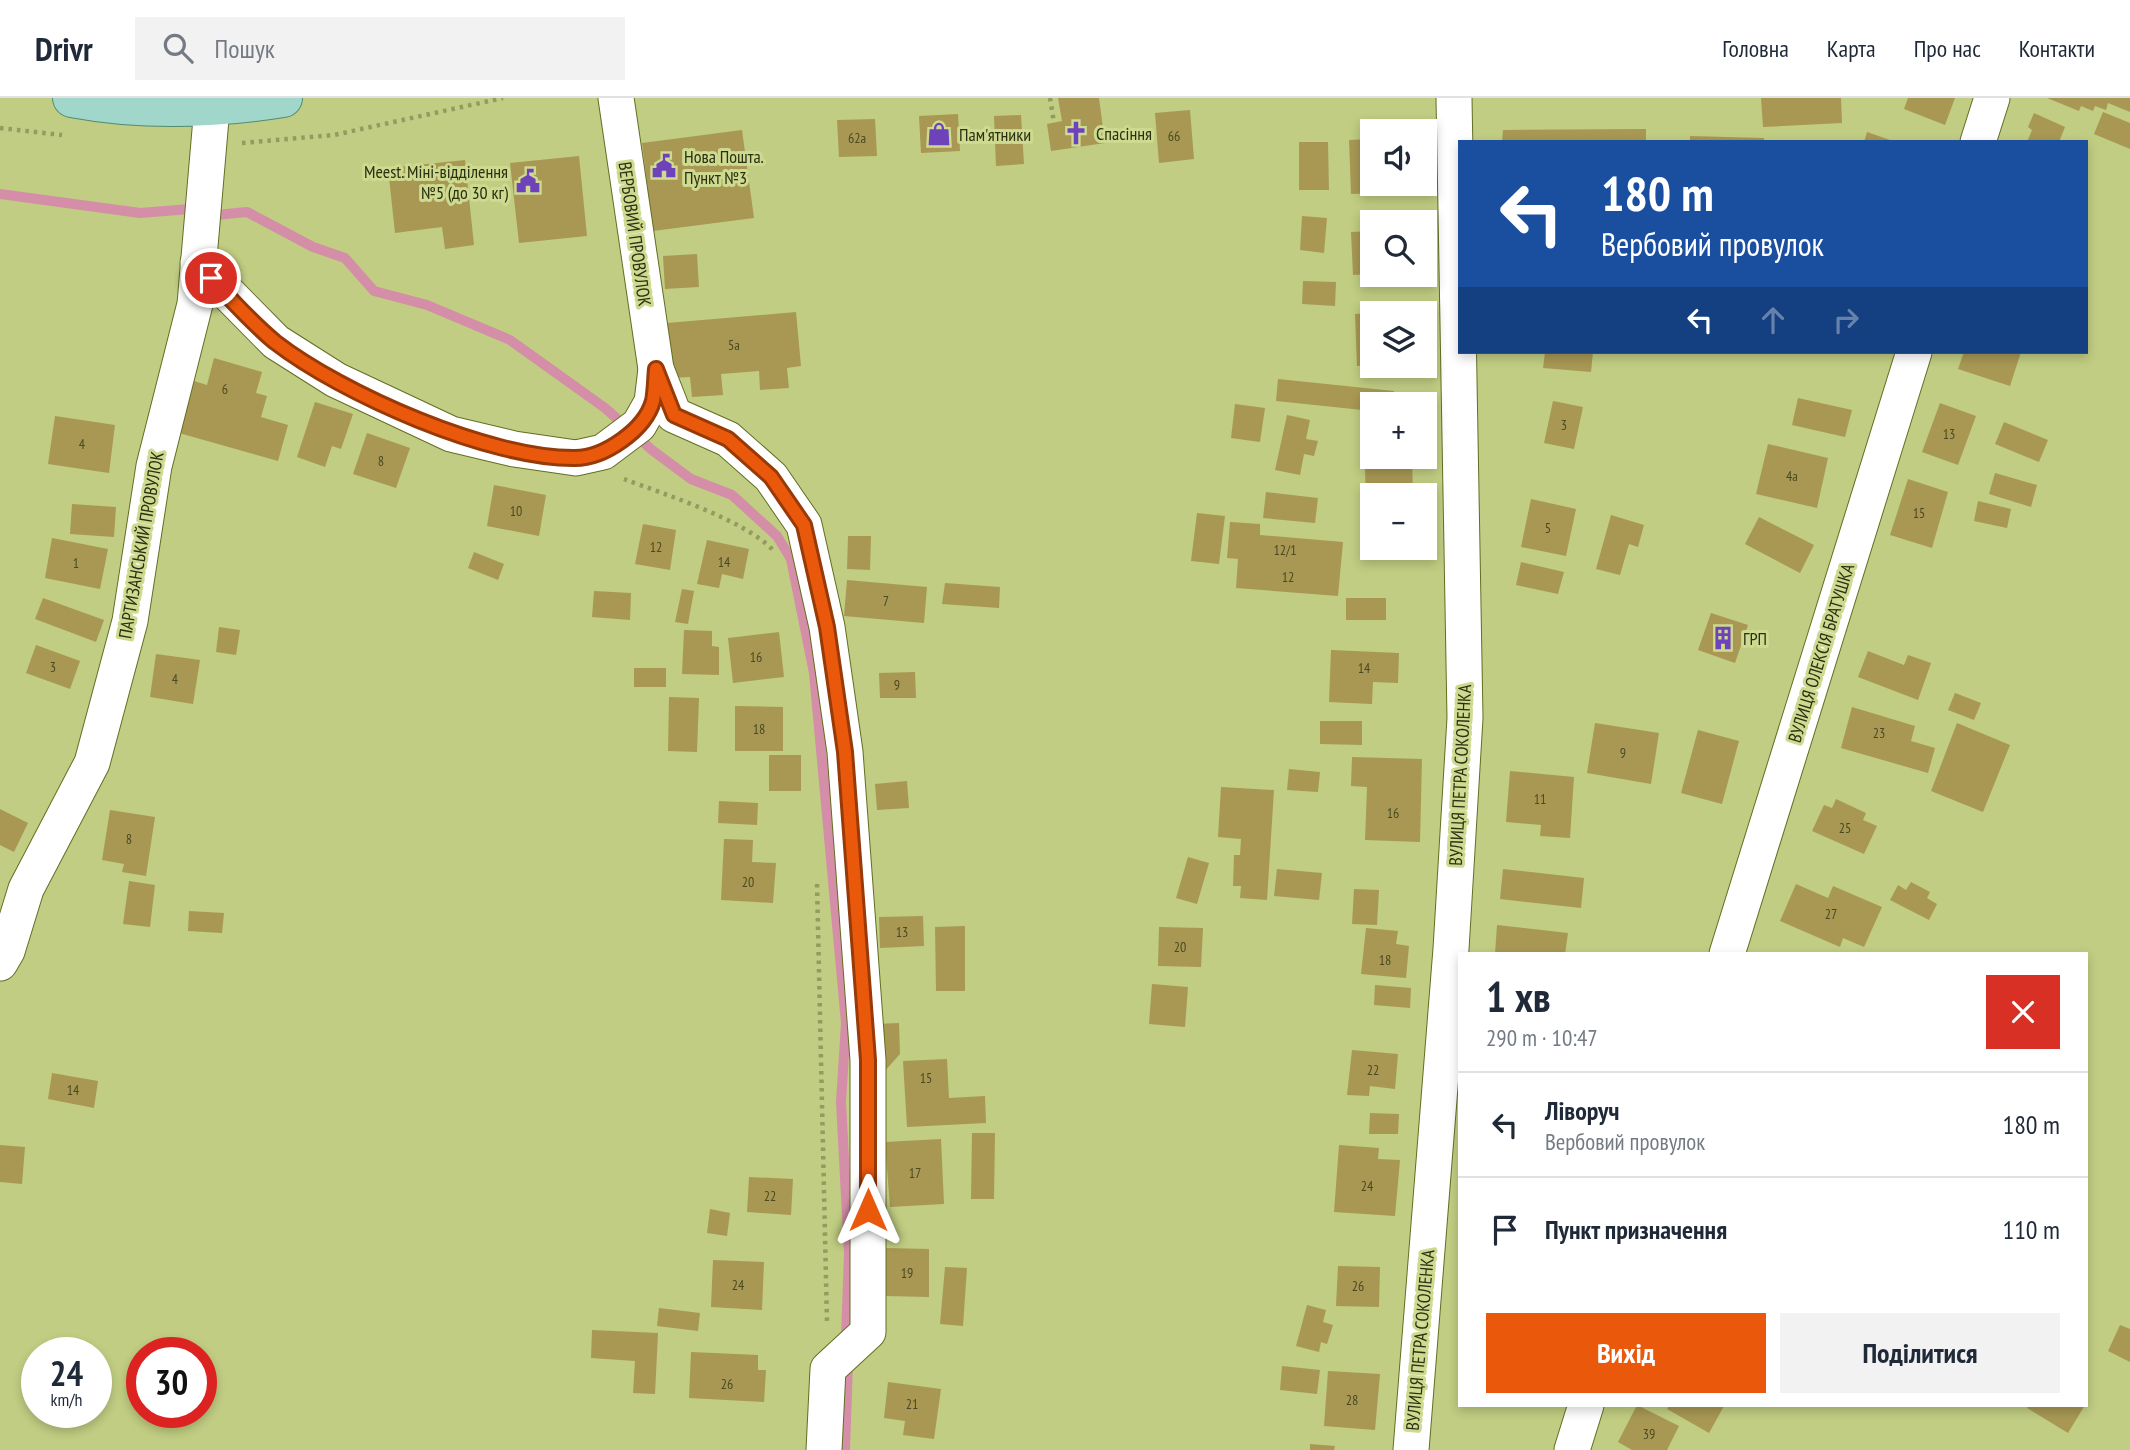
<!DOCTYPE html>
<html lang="uk">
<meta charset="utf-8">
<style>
body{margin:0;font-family:"PT Sans Narrow",sans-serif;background:#f2f2f3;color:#1f2937;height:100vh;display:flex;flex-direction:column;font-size:26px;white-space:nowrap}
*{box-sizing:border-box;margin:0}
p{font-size:23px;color:#747a83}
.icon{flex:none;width:38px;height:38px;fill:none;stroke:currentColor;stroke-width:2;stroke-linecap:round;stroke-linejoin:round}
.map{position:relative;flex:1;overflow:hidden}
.drawer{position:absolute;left:1458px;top:854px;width:630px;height:455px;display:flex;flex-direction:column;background:#fff;border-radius:0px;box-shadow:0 4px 10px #0003}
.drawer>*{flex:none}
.top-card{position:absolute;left:1458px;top:42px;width:630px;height:214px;border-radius:0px;box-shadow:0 4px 10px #0003;background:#1a4fa0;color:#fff;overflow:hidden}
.tools{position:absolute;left:1360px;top:21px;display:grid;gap:14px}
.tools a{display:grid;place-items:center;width:77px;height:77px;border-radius:0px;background:#fff;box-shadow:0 4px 10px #0003;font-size:35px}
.speed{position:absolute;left:21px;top:1239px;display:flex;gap:14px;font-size:35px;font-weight:700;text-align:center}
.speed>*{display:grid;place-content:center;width:91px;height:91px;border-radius:50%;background:#fff;box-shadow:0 4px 10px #0003;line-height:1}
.speed small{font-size:18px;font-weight:400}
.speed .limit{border:10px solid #d22;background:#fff;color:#111}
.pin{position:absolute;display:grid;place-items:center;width:60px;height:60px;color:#fff;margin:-30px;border:4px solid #fff;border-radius:50%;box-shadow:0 2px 7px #0007}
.me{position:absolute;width:77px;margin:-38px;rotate:0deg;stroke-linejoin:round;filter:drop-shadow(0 0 5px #0008)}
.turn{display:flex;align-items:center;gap:24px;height:147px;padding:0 28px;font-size:32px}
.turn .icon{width:91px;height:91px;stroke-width:2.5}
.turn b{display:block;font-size:49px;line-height:60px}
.lanes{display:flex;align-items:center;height:66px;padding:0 28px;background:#0003;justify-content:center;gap:35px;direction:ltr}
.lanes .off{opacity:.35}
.round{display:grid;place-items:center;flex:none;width:74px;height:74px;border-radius:0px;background:#f2f2f3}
.head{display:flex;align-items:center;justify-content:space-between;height:119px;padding:0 28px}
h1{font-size:42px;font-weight:800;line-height:52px}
.cta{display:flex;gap:14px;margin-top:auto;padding:14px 28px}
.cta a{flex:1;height:80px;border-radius:0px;background:#ea580c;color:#fff;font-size:28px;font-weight:800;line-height:80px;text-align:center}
.cta a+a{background:#f2f2f3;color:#1f2937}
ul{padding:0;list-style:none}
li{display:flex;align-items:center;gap:21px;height:105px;padding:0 28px;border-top:2px solid #e0e1e3}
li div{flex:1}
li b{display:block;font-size:26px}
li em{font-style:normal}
header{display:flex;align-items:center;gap:42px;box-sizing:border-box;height:98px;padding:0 35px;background:#fff;border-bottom:2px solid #e0e1e3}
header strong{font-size:33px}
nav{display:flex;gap:38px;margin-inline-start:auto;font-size:24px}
.search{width:490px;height:63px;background:#f2f2f3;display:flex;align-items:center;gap:18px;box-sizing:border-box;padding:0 24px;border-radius:0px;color:#747a83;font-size:26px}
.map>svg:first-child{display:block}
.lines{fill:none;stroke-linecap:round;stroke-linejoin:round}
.stream{stroke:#d48ea8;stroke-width:10}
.building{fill:#a89854}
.minor-casing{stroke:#646e23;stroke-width:37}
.primary-casing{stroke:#508b73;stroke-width:40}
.path{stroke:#929c5f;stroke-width:4.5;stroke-dasharray:3.5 5;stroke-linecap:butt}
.minor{stroke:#fff;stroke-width:35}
.primary{stroke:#a1d7ca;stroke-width:38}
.route-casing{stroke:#983908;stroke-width:18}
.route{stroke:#ea580c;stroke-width:12}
.labels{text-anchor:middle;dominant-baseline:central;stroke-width:6;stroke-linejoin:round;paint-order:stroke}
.number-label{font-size:14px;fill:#4b4a22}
.poi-label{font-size:18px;fill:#2c3012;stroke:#cdda8f;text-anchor:start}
.street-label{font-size:18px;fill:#2c3012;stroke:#cdda8f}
</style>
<header>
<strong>Drivr</strong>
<div class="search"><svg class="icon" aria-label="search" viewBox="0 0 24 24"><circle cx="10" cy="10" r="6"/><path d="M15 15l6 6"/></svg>Пошук</div>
<nav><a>Головна</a><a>Карта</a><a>Про нас</a><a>Контакти</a></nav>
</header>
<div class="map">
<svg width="2130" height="1352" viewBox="0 0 2130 1352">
<rect width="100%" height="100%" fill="#c1cd82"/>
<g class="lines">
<g class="stream">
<polyline points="0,96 140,115 190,111"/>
<polyline points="216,117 247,114 313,149 345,160 374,193 427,207 510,242 605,310 652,352 691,381 732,397 777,438 791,461 814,575 846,925 841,1004 849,1155 846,1239"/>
<polyline points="845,1352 848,1265"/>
</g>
</g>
<g class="building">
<polygon points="1058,0 1099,0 1105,45 1051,53 1047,26 1062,23"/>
<polygon points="1761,0 1841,0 1842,25 1763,29"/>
<polygon points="1908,0 1955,0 1945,27 1904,11"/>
<polygon points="2047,0 2130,0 2130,14 2108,5 2106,12 2095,8 2093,13 2081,8 2079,13"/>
<polygon points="1190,12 1194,61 1159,65 1155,15"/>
<polygon points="2103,14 2130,25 2130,51 2094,36"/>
<polygon points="2034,15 2065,29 2059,44 2027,44 2032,32 2028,29"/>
<polygon points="958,16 960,53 921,55 919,18"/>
<polygon points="1021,17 1024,66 996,68 994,18"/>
<polygon points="875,21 877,58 839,59 837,22"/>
<polygon points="1646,31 1646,44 1502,44 1503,32"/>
<polygon points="742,32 754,120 653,133 642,45"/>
<polygon points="1867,34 1893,43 1892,44 1864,44"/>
<polygon points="1690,38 1764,40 1764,44 1690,44"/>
<polygon points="1372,41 1372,86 1385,86 1386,95 1351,96 1349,42"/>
<polygon points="1299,44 1328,44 1329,92 1299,92"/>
<polygon points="579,58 587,138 519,145 510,65"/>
<polygon points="465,62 474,147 445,151 442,129 395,135 388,70"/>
<polygon points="1302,118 1327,120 1324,155 1300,152"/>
<polygon points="1372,133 1372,176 1353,177 1351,134"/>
<polygon points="697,156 699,189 665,191 663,158"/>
<polygon points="1303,183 1336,184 1335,208 1302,206"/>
<polygon points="796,214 801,268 787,270 789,290 760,292 759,273 721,276 723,297 692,299 690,279 672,280 667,225"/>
<polygon points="1372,215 1372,267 1357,268 1355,216"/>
<polygon points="1545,254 1593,254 1591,274 1543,270"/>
<polygon points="1964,254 2021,254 2010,288 1958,271"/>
<polygon points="214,260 262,274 256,295 267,298 261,319 288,327 278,363 179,335 194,283 207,287"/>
<polygon points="1278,281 1394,293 1392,306 1372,306 1372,313 1276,303"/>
<polygon points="1798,300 1852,312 1845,339 1792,327"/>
<polygon points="1553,303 1583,309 1574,351 1544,345"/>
<polygon points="315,304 353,316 341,351 332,348 325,369 297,359"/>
<polygon points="1940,305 1976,318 1958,367 1922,354"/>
<polygon points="1235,306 1265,310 1260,344 1231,340"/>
<polygon points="1287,317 1310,322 1306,341 1318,343 1314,358 1304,356 1300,377 1275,372"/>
<polygon points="55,318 115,327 109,375 48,366"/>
<polygon points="2004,324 2048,342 2039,364 1995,346"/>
<polygon points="1364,329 1372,329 1372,359 1412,359 1413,397 1372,397 1372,409 1366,410"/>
<polygon points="367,335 410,350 396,390 353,376"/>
<polygon points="1768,346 1828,360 1817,410 1756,396"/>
<polygon points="1995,375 2037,387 2031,409 1989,396"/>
<polygon points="1908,381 1948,394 1932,450 1890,437"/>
<polygon points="494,387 546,397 539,438 487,428"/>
<polygon points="1266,394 1318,400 1315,425 1263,420"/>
<polygon points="1531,401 1576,411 1566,458 1521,449"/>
<polygon points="1978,403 2011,411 2007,430 1974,423"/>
<polygon points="72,406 116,409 114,439 70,436"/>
<polygon points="1197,415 1225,418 1219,466 1191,463"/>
<polygon points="1611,417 1644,427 1638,449 1629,446 1620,477 1596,471"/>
<polygon points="1759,419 1814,447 1800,475 1745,446"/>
<polygon points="1230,424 1260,426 1260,437 1343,444 1338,498 1236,490 1238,461 1227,460"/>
<polygon points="643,426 676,432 670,472 635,466"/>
<polygon points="848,438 871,438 870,472 847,471"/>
<polygon points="52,440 108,451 100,491 45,480"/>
<polygon points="707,442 749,451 743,481 722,476 719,490 697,486"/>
<polygon points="474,454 504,466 498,482 468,470"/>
<polygon points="1521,464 1564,474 1558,496 1516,487"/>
<polygon points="847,482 927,489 924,525 844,518"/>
<polygon points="945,485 1000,489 999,510 942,506"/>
<polygon points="682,491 694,493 688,526 675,524"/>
<polygon points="594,493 631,495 630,522 592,519"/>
<polygon points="43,500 104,522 96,544 35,521"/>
<rect x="1346" y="500" width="40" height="22"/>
<polygon points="1711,515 1748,527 1735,565 1698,552"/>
<polygon points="219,529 240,532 236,557 216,554"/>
<polygon points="684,532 712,533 712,548 719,549 719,577 682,576"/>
<polygon points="779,534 784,579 733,585 728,540"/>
<polygon points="36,547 80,563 70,591 26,575"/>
<polygon points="1331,552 1399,555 1398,585 1373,584 1372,606 1329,604"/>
<polygon points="1868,553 1904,567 1908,557 1931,565 1918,602 1858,579"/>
<polygon points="156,556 200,562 193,606 150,599"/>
<rect x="634" y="570" width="32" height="19"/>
<polygon points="915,574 916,600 880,600 879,575"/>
<polygon points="1955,595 1981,605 1974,622 1948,612"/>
<polygon points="669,599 699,600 697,654 668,653"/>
<polygon points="735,608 783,609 783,653 735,653"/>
<polygon points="1852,609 1915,628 1911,643 1935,650 1928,675 1841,650"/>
<polygon points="1320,623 1362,623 1362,647 1320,646"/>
<polygon points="1595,625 1659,635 1651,686 1587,675"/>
<polygon points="1957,625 2010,647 1983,714 1931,693"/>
<polygon points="1698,632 1739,643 1722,706 1681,695"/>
<rect x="769" y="657" width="32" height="36"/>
<polygon points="1352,659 1422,661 1420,744 1365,742 1367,689 1351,688"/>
<polygon points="1289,671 1320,674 1318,694 1287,692"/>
<polygon points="1510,673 1574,679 1570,740 1540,738 1541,727 1506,724"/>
<polygon points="907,683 909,710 877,712 875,686"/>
<polygon points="1221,689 1274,692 1267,802 1240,800 1241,788 1233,788 1234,757 1240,757 1241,741 1218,739"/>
<polygon points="1836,701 1866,715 1863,722 1877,728 1864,756 1812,733 1824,707 1832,710"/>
<polygon points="719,703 758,705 757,727 718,725"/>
<polygon points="0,711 28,725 14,754 0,747"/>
<polygon points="110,712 155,719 146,778 122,774 124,766 102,762"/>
<polygon points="724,741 753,742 752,764 776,765 773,805 721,802"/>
<polygon points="1188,759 1209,765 1197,806 1176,800"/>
<polygon points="1277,771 1322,775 1319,802 1274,798"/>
<polygon points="1503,771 1584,780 1581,810 1500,801"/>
<polygon points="129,783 155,787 150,829 123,826"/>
<polygon points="1911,784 1930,794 1927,800 1937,806 1929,822 1890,802 1898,787 1906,792"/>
<polygon points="1796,786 1828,800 1833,788 1882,809 1864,849 1843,840 1840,849 1780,823"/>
<polygon points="1354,791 1379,792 1377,827 1352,826"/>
<polygon points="189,813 224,815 222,835 188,833"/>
<polygon points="923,818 924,848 880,850 879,819"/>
<polygon points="1497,827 1568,835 1565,856 1495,856"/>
<polygon points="965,828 965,893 936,893 935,829"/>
<polygon points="1159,829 1203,830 1201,869 1158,868"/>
<polygon points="1366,830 1398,833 1396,846 1409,848 1406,880 1361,876"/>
<polygon points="1152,886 1188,889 1185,929 1149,926"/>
<polygon points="1375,887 1411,890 1410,910 1374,907"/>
<polygon points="899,925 900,956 883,975 875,926"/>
<polygon points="1352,952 1398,956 1395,991 1370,988 1369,998 1347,997"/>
<polygon points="947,961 949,1000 985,998 986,1025 907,1029 903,963"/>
<polygon points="52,975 98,983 94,1010 48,1001"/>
<polygon points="1370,1015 1399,1016 1398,1036 1369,1036"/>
<polygon points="972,1035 995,1035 994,1101 971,1101"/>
<polygon points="941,1041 944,1106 890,1109 885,1044"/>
<polygon points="0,1047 25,1049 22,1086 0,1084"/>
<polygon points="1339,1047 1379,1050 1378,1061 1400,1062 1395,1118 1334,1114"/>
<polygon points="749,1079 793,1081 791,1117 747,1114"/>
<polygon points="710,1111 730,1115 727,1138 707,1135"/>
<polygon points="886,1150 929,1151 929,1199 885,1198"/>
<polygon points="713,1162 764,1164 762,1212 711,1209"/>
<polygon points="1338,1168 1380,1169 1379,1209 1336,1208"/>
<polygon points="945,1169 967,1170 963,1228 940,1226"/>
<polygon points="1307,1207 1326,1212 1323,1224 1333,1227 1327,1246 1321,1244 1319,1254 1296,1248"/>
<polygon points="659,1210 700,1215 698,1233 657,1228"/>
<polygon points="2120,1227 2130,1231 2130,1264 2108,1253"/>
<polygon points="592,1232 658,1235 655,1296 633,1295 635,1263 591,1260"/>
<polygon points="691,1254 758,1257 758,1272 766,1272 764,1304 689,1300"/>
<polygon points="1282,1268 1320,1272 1317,1296 1280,1292"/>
<polygon points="1328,1273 1380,1276 1375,1332 1324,1328"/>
<polygon points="888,1284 941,1291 934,1341 903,1337 905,1323 884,1320"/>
<polygon points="1637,1307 1679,1328 1667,1352 1632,1352 1618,1344"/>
<polygon points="1670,1307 1722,1307 1724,1308 1709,1335 1667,1311"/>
<polygon points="2029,1307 2085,1307 2068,1335 2027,1310"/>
<polygon points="1310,1346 1335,1348 1334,1352 1310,1352"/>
</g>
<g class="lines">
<g class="minor-casing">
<g id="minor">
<polyline points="616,0 656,271 674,317 728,341 771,379 804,427 827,529 845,654 868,962 868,1234 828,1271 824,1352"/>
<polyline points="1978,44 1992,0"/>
<polyline points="198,165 276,244 336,282 451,336 514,351 576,360 603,354 639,327 652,304 656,271"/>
<polyline points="1727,856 1914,254"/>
<polyline points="0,865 7,853 26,791 92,665 130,523 154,368 195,206 212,9"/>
<polyline points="1411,1352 1451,851 1465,620 1454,0"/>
<polyline points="1572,1352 1586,1307"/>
</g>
</g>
<g class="primary-casing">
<path id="primary" d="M72,0c69,13 142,11 211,0"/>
</g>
<g class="path">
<polyline points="1050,0 1054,25"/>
<polyline points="0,30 62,37"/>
<polyline points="242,45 334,37 503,0"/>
<path d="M624,381c42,16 119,40 149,71"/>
<polyline points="817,786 827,1225"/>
</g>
<use href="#minor" class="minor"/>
<use href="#primary" class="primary"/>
</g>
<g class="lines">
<g class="route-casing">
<path id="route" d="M211,180c20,22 41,45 64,64 67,52 215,117 300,116 29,0 70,-28 78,-57 2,-10 2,-22 3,-32l18,46 54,24 43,38 33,48 23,102 18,125 23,308v150"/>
</g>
<use href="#route" class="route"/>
</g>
<defs>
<g id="church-bare" transform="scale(1.89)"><path d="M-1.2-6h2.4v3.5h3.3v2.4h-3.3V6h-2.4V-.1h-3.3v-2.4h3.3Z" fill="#6e42ba" stroke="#cdda8f" stroke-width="2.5" paint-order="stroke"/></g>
<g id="shop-bare" transform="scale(1.89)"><path d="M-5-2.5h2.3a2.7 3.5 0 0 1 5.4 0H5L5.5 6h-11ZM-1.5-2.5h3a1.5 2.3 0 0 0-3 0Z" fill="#6e42ba" stroke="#cdda8f" stroke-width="2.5" paint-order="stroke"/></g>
<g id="civic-bare" transform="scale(1.89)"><path d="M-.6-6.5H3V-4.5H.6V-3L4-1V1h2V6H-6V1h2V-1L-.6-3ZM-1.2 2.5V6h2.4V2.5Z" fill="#6e42ba" stroke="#cdda8f" stroke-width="2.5" paint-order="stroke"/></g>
<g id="building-bare" transform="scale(1.89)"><path d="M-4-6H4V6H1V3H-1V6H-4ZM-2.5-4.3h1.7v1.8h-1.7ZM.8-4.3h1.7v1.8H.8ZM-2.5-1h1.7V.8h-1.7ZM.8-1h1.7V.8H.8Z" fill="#6e42ba" stroke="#cdda8f" stroke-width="2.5" paint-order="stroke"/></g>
</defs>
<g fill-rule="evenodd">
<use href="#church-bare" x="1076" y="35"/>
<use href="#shop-bare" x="939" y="36"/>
<use href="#civic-bare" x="664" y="68"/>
<use href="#civic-bare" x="528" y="83"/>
<use href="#building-bare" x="1723" y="540"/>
</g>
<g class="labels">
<g class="number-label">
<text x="1174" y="38">66</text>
<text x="857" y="40">62а</text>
<text x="734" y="247">5а</text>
<text x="225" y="291">6</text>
<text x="1564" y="327">3</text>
<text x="1949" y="336">13</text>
<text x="82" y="346">4</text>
<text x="381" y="363">8</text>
<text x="1792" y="378">4а</text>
<text x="516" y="413">10</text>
<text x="1919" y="415">15</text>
<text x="1548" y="430">5</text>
<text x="656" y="449">12</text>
<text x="1285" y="452">12/1</text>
<text x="724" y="464">14</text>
<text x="76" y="465">1</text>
<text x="1288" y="479">12</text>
<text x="886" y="503">7</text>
<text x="756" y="559">16</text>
<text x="53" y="569">3</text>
<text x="1364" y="570">14</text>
<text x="175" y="581">4</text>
<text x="897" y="587">9</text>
<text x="759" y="631">18</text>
<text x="1879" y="635">23</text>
<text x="1623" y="655">9</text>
<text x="1540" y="701">11</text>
<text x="1393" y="715">16</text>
<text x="1845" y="730">25</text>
<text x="129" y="741">8</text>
<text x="748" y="784">20</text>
<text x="1831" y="816">27</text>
<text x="902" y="834">13</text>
<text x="1180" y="849">20</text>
<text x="1385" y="862">18</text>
<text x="1373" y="972">22</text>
<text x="926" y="980">15</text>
<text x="73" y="992">14</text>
<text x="915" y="1075">17</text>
<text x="1367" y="1088">24</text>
<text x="770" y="1098">22</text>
<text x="907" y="1175">19</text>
<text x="738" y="1187">24</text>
<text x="1358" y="1188">26</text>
<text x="727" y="1286">26</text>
<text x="1352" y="1302">28</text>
<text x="912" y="1306">21</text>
<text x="1649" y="1336">39</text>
</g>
<g class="poi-label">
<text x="1096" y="35">Спасіння</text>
<text x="959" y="36">Пам'ятники</text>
<text x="684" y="58">Нова Пошта.<tspan x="684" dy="21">Пункт №3</tspan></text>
<text x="508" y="73" text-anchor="end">Meest. Міні-відділення<tspan x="508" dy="21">№5 (до 30 кг)</tspan></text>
<text x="1743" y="540">ГРП</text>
</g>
<g class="street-label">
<text transform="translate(635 136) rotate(82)">ВЕРБОВИЙ ПРОВУЛОК</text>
<text transform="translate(141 447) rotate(-80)">ПАРТИЗАНСЬКИЙ ПРОВУЛОК</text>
<text transform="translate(1821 555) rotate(-73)">ВУЛИЦЯ ОЛЕКСІЯ БРАТУШКА</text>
<text transform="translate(1460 677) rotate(-87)">ВУЛИЦЯ ПЕТРА СОКОЛЕНКА</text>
<text transform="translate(1420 1242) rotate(-85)">ВУЛИЦЯ ПЕТРА СОКОЛЕНКА</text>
</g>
</g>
</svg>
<div class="tools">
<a><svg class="icon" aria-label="sound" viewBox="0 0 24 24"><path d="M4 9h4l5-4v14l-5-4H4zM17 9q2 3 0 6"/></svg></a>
<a><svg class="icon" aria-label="search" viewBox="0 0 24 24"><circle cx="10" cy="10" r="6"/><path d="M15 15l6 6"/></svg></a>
<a><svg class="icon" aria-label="layers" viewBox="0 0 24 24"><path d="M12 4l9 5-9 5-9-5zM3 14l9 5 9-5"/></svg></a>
<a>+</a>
<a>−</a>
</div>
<div class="speed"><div>24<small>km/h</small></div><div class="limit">30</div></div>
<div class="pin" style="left:211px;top:180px;background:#d93025"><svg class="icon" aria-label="arrive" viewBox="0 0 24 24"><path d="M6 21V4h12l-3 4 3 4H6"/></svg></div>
<svg class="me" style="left:868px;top:1112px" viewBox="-20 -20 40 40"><path d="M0-17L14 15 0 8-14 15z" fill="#ea580c" stroke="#fff" stroke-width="4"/></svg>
<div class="top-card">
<div class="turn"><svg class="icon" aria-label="left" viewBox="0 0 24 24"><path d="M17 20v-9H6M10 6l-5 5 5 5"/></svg><div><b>180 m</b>Вербовий провулок</div></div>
<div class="lanes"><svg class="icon" aria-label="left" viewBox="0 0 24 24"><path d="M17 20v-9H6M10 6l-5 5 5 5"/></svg><svg class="icon off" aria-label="ahead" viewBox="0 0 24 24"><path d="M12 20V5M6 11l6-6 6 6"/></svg><svg class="icon off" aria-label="right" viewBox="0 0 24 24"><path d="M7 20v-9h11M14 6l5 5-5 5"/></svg></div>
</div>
<section class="drawer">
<div class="head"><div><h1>1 хв</h1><p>290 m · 10:47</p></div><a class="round" style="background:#d93025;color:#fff"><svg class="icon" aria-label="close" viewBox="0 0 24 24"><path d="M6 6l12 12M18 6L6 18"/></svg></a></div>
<ul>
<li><svg class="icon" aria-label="left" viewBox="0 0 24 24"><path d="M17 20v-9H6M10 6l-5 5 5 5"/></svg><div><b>Ліворуч</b><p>Вербовий провулок</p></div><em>180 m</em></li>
<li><svg class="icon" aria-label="arrive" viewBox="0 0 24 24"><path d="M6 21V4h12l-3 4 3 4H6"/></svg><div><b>Пункт призначення</b></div><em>110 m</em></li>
</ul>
<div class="cta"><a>Вихід</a><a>Поділитися</a></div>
</section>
</div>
